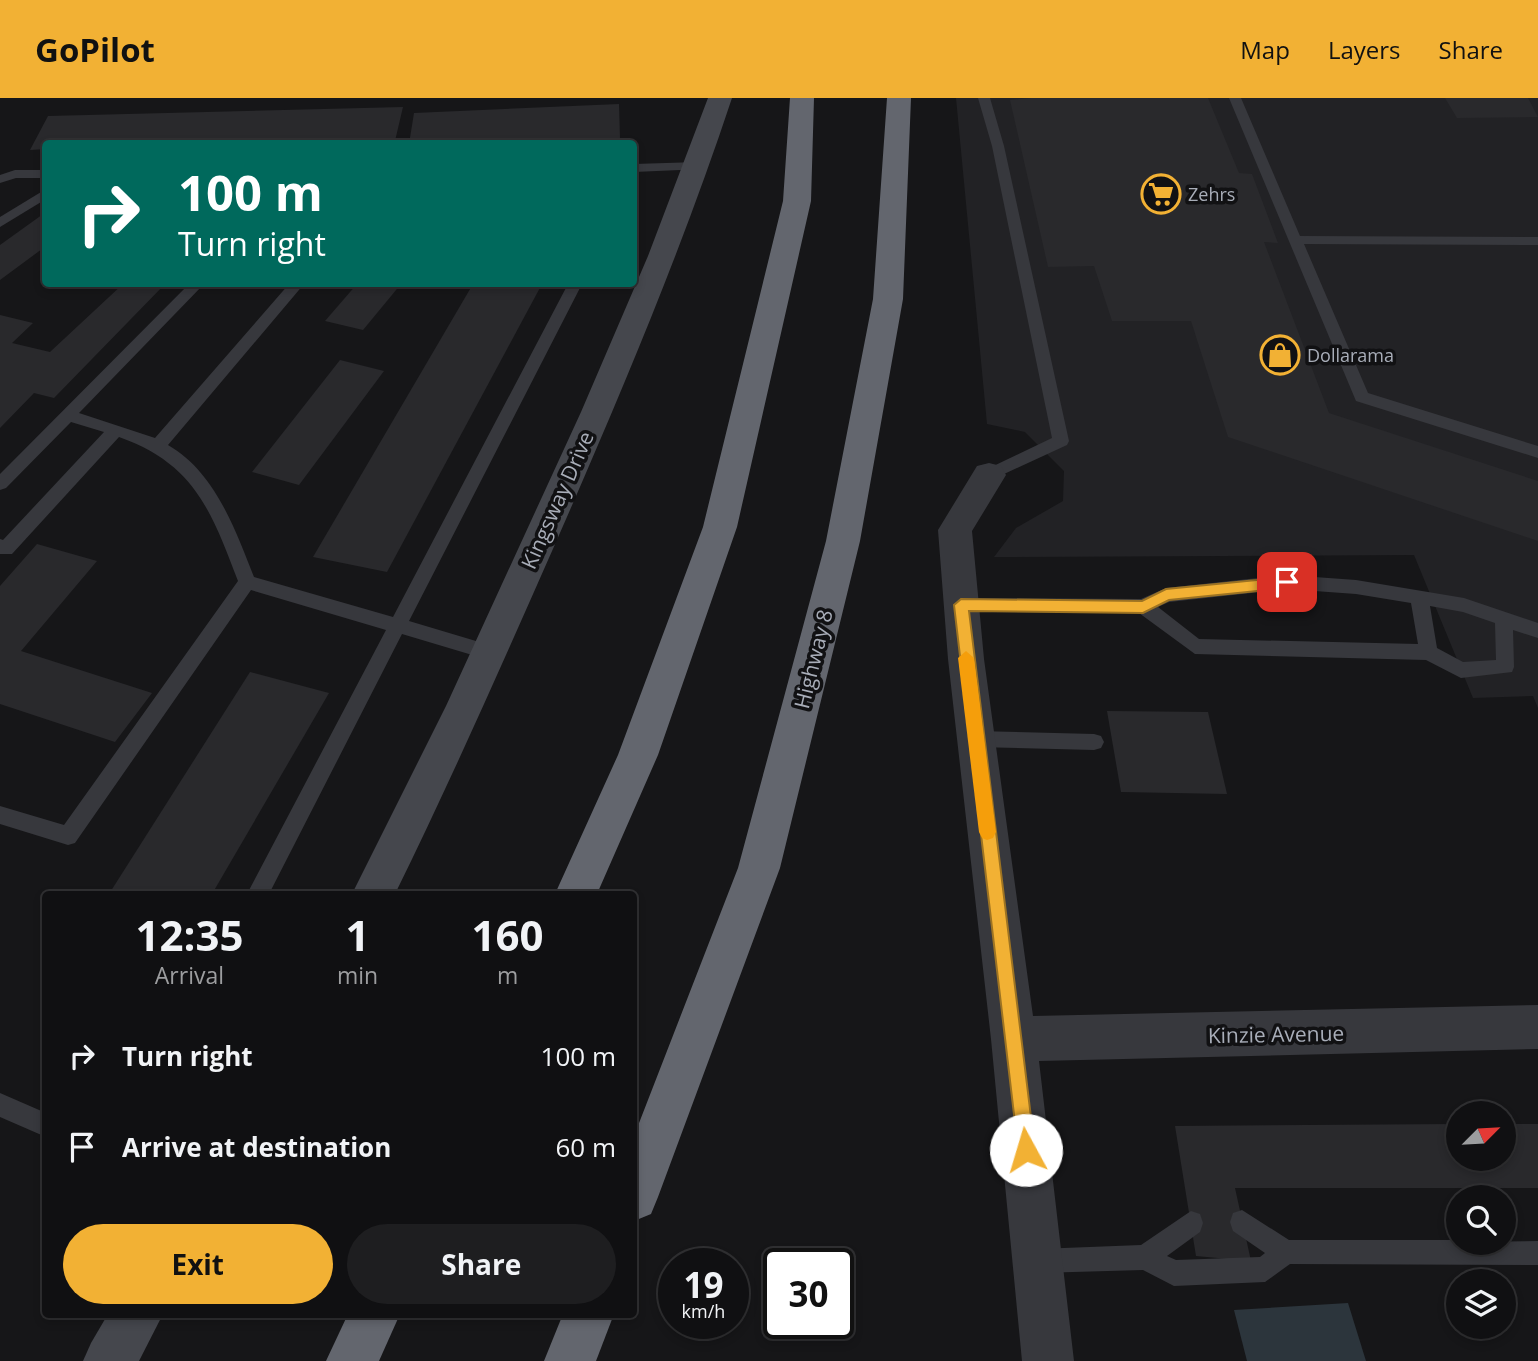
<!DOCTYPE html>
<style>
body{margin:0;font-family:"Open Sans",sans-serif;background:#1e1e20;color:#f1f3f6;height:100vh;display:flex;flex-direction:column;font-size:26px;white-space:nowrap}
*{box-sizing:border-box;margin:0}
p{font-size:23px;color:#9c9d9f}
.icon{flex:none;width:38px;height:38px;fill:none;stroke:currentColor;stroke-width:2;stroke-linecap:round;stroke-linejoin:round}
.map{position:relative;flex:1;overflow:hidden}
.sheet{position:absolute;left:42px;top:793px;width:595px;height:427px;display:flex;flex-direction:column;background:#101012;border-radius:7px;box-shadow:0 4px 10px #0003,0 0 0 2px #303032}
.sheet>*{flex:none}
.guide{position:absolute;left:42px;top:42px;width:595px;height:147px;border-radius:7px;box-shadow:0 4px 10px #0003,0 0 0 2px #303032;background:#00695c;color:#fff;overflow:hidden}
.needle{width:46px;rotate:66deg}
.fabs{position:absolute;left:1446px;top:1003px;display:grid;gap:14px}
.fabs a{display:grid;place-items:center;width:70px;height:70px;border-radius:50%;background:#101012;box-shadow:0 4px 10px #0003,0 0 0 2px #303032;font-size:35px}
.speed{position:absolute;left:658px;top:1150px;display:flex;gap:14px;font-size:35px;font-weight:700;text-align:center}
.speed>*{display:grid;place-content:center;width:91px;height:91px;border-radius:50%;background:#101012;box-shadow:0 4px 10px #0003,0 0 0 2px #303032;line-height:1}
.speed small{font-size:18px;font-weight:400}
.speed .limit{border:4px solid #111;border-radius:10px;background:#fff;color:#111}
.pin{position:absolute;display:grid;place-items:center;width:60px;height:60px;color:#fff;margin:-30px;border-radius:14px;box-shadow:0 4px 10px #0006}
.me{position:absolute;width:77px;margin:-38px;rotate:354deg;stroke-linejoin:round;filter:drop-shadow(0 0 5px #0008)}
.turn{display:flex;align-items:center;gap:24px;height:147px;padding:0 21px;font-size:32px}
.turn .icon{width:91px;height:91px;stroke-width:2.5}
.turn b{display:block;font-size:49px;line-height:60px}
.eta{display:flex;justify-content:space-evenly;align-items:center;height:119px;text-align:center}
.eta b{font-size:42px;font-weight:700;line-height:49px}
.cta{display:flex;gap:14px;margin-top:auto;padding:14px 21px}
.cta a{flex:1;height:80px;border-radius:42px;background:#f2b134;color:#111;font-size:28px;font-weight:700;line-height:80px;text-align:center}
.cta a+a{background:#1e1e20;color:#f1f3f6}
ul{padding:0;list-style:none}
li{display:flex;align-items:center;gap:21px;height:91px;padding:0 21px}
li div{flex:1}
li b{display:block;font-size:26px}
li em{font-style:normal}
header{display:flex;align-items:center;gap:42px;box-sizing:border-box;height:98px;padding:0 35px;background:#f2b134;color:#111}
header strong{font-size:33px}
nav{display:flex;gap:38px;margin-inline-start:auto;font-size:24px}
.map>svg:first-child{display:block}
.built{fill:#222225}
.water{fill:#2c353c}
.building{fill:#29292c}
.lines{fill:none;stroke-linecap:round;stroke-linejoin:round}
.lane{fill:#37383d;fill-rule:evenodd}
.street{fill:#37383d;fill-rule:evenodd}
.secondary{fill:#45474d;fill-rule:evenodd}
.highway{fill:#63666e;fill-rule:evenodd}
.route{fill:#f2b134;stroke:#9d7322;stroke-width:2}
.slow{fill:#f59e0b}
.labels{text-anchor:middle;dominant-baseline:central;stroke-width:7;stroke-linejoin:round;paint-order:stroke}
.far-poi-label{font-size:18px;fill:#a8adb8;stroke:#111113;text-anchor:start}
.street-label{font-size:21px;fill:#a8adb8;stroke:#111113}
</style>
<header>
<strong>GoPilot</strong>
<nav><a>Map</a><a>Layers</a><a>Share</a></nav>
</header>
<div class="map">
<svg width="1538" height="1263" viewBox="0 0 1538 1263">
<rect width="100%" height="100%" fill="#161618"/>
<polygon class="built" points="956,0 1538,0 1538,610 1533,598 1473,600 1414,457 994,459 1016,430 1063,403 1064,373 1025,334 987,326"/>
<polygon class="water" points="1348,1205 1366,1263 1247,1263 1234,1212"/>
<g class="building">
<polygon points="1031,0 1208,0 1239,75 1252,76 1278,145 1264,144 1329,315 1538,383 1538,443 1228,339 1191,223 1112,223 1094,168 1048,169 1010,2"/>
<polygon points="1445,0 1528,0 1538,19 1457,20"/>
<polygon points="619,6 620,41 523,46 409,46 414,15"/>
<polygon points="403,9 395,43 46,46 46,51 30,52 48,18"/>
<polygon points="46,114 46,148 0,182 0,147"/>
<polygon points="123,186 165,186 54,300 34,295 0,330 0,217 33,225 12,245 50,254"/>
<polygon points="357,186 401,186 363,232 325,223"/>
<polygon points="473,186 542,186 387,474 313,459"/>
<polygon points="340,262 384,273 299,387 252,374"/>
<polygon points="37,446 97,463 21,553 152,595 115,644 0,606 0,488"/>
<polygon points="250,574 329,595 212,796 109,796"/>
<polygon points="1107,613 1208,614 1227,696 1121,694"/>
<polygon points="1458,1026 1458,1060 1503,1060 1503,1026 1538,1026 1538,1090 1235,1090 1251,1163 1196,1158 1175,1028"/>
</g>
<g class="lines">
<g class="lane">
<polygon points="978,0 990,0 1004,48 1069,343 1067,347 989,383 981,377 983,373 1052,340 992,48"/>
<polygon points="1229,0 1241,0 1300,138 1538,139 1538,147 1304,146 1368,295 1538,348 1538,360 1356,303"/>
<polygon points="698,64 703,65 703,71 634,74 634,66"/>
<polygon points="46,72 46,80 16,80 0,85 0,77 15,72"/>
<polygon points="46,91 46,101 0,129 0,119"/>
<path d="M189,186h15l-125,129 76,25 134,-154h15l-136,161c47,27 67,84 86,132l139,40 175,-333h14l-173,337 87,26 2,5 -2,5 -7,3 -87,-26 -133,260h-22l139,-264 -135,-40 -176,253 -7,2 -68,-21v-18l64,19 174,-244c-27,-70 -43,-117 -119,-144l-107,117h-12v-15l3,1 101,-108 -33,-10 -65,66 -6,2v-16z"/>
<path d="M1287,477l69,5 108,18 74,25v15l-25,-8 1,37 -2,5 -51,6 -35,-18 -231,-6 -56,-41 -178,-1 -6,-2 -3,-5 3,-5 6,-2 180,1 25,-11zM1287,491l69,5 55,9 7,41 -219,-5 -41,-32 11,-5zM1430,508l33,6 32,11 1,37 -33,2 -26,-14z"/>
<polygon points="976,633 1094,636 1101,638 1104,644 1101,650 1094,652 976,649 969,647 966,641 969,635"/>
<polygon points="0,995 46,1015 46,1039 0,1019"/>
<polygon points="1242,1112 1289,1142 1458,1142 1458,1144 1538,1143 1538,1167 1290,1166 1265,1184 1174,1188 1143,1172 1038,1175 1029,1172 1026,1163 1029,1154 1038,1151 1141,1147 1191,1113 1200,1116 1203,1125 1200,1134 1167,1158 1176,1162 1260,1159 1265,1155 1233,1133 1230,1124 1233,1115"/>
</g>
<polygon class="street" points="989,365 1001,368 1006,377 972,433 984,561 1033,918 1538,907 1538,951 1039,963 1074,1263 1022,1263 991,941 948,561 938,432 977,368"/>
<g class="secondary">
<path d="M708,0h24c-50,151 -112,298 -176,444 -52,118 -104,236 -161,352h-43l94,-188 135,-294 67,-156z"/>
<polygon points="108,1216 163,1216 139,1263 83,1263 91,1245"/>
</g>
<g class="highway">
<polygon points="790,0 814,0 811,103 737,429 658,657 597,796 555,796 618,657 703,429 783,103"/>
<polygon points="887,0 911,0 903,201 860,443 780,770 658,1099 651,1116 634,1123 634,1038 738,770 826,443 873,201"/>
<polygon points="348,1216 400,1216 379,1263 326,1263"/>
<polygon points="563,1216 614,1216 596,1263 544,1263"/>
</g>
</g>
<polygon class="route" points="1287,479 1294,484 1287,490 1169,502 1143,515 969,513 1035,1052 1032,1059 1026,1062 1019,1059 954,507 961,501 1142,503 1166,491"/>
<polygon class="slow" points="966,553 974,560 996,734 993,740 987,742 982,740 979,734 958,560"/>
<defs>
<g id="supermarket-ring" transform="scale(2.0125)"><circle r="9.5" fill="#111113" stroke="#f2b134" stroke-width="1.5"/><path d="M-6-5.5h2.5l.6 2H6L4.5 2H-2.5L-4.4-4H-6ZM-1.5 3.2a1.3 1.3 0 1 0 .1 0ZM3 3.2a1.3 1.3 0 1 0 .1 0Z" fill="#f2b134"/></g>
<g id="shop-ring" transform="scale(2.0125)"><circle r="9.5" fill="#111113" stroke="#f2b134" stroke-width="1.5"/><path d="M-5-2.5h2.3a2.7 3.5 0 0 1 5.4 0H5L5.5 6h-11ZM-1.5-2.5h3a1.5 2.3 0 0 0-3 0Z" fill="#f2b134"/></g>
</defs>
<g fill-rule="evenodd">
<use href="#supermarket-ring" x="1161" y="96"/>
<use href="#shop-ring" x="1280" y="257"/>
</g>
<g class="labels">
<g class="far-poi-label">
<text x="1188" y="96">Zehrs</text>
<text x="1307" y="257">Dollarama</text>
</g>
<g class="street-label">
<text transform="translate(557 402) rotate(-66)">Kingsway Drive</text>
<text transform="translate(813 561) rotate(-76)">Highway 8</text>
<text transform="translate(1276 936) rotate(-1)">Kinzie Avenue</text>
</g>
</g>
</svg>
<div class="fabs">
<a><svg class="needle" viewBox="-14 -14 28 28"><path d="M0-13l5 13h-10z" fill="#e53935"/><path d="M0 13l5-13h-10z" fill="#9c9d9f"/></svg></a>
<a><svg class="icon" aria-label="search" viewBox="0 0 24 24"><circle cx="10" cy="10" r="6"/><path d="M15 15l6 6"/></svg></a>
<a><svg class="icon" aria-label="layers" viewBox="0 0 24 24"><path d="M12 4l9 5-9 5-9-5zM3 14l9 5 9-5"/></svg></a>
</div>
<div class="speed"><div>19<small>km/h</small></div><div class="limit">30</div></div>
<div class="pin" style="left:1287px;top:484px;background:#d93025"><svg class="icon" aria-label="arrive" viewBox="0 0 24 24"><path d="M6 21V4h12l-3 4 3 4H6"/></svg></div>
<svg class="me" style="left:1026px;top:1052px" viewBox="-20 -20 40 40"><circle r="19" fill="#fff"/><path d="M0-13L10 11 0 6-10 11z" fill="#f2b134"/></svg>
<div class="guide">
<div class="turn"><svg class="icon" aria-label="right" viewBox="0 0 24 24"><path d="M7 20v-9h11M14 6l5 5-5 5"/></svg><div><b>100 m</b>Turn right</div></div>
</div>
<section class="sheet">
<div class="eta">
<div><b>12:35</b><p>Arrival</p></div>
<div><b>1</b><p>min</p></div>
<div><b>160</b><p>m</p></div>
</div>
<ul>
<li><svg class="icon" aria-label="right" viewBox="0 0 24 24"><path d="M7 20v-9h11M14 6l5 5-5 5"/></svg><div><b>Turn right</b></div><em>100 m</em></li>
<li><svg class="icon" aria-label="arrive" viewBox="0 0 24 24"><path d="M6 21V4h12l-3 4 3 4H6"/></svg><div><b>Arrive at destination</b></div><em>60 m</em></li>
</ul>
<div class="cta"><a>Exit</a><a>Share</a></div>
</section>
</div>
